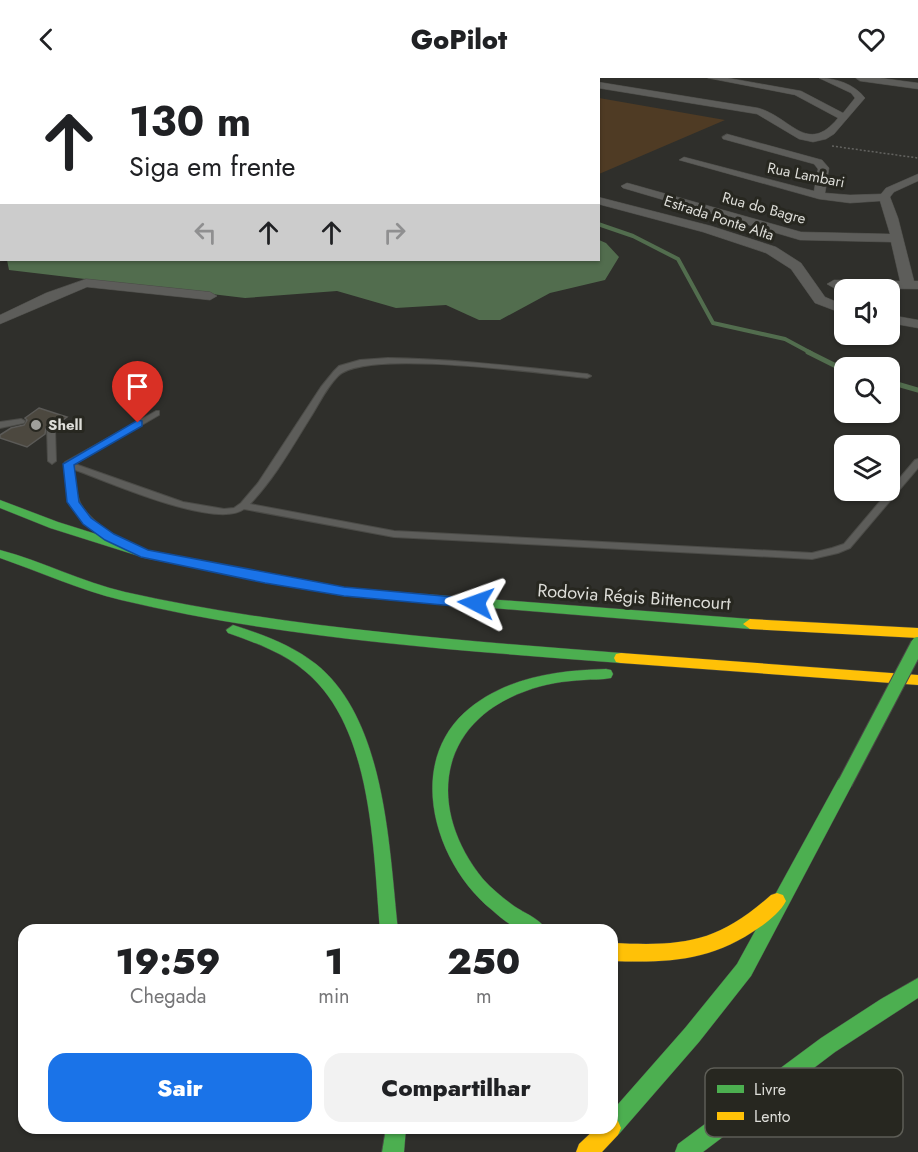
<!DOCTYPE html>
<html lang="pt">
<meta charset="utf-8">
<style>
body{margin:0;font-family:Jost,sans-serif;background:#f2f2f2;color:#202124;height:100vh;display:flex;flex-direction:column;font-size:22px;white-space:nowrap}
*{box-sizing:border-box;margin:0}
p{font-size:20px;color:#757577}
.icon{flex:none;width:33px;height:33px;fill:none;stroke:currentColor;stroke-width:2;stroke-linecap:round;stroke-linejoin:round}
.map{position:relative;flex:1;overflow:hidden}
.sheet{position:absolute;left:18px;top:846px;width:600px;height:210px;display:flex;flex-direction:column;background:#fff;border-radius:18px;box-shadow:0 2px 4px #0004}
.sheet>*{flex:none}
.banner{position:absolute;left:0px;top:0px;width:600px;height:183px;box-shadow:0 2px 4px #0004;background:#fff;color:#202124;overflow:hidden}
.fabs{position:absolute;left:834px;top:201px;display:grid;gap:12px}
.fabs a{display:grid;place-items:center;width:66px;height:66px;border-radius:12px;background:#fff;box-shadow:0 2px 4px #0004;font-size:30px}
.pin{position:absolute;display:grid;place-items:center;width:51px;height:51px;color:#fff;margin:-62px -26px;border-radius:50% 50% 50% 0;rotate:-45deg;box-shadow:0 0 6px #0007}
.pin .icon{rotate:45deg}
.me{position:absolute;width:66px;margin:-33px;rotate:274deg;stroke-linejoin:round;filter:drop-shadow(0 0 4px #0008)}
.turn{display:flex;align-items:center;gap:21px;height:126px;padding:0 30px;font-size:27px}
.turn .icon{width:78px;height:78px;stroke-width:2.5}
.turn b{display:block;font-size:42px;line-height:51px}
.lanes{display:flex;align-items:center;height:57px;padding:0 30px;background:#0003;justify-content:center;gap:30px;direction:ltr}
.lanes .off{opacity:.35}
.eta{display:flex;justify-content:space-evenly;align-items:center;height:102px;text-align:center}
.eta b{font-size:36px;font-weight:800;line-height:42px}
.primary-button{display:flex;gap:12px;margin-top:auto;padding:12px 30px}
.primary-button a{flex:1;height:69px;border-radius:18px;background:#1a73e8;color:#fff;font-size:24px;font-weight:800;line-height:69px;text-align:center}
.primary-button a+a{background:#f2f2f2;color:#202124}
header{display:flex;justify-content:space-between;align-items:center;height:78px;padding:0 30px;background:#fff;font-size:27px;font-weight:800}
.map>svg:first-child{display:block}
.green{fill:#4f3b24}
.water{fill:#526d4e}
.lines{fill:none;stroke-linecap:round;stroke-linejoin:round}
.stream-far1{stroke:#526d4e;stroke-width:4}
.stream{stroke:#526d4e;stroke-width:5}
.building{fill:#4c483f;stroke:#5b5a57;stroke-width:1.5}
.lane-casing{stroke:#4b4b47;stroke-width:2}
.street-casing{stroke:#4b4b47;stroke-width:1}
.fast-casing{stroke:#4b4b47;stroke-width:1}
.slow-casing{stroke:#4b4b47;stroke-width:1}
.path{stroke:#646461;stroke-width:1.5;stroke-dasharray:2 2;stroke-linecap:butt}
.lane{fill:#5d5d5a;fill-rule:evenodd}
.street{fill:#5d5d5a;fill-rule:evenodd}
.fast{fill:#4caf50;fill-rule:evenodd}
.slow{fill:#ffc107;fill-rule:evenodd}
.fast-bridge-casing{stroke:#4b4b47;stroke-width:16;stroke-linecap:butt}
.fast-bridge{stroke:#4caf50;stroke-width:14}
.route{fill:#1a73e8;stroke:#114b97;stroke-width:1.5}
.poi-dot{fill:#a0a09b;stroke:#272720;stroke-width:2}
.labels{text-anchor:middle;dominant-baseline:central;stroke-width:6;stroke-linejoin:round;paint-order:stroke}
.far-street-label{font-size:15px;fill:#ddddd8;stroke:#272720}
.far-poi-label{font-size:15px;font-weight:bold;fill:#ddddd8;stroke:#272720;text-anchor:start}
.street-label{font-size:18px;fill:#ddddd8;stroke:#272720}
.key{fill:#272720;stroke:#5e5e57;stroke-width:1.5}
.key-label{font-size:16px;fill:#ddddd8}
</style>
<header><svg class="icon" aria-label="back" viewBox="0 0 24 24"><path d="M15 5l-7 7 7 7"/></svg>GoPilot<svg class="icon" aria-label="heart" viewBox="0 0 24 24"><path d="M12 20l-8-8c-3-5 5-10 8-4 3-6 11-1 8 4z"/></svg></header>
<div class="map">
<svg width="918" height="1074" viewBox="0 0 918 1074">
<rect width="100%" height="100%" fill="#2f2f2b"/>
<polygon class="green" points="599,20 725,42 599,96"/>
<polygon class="water" points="599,162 606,165 619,179 605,202 550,215 500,242 479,242 446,227 396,230 337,213 245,220 9,192 7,182 598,182"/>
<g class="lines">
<polyline class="stream-far1" points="598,146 633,158 678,181 713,245 785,261 811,275"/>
<g class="stream">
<polyline points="808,274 844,292"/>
<polyline points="890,304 918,312"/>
</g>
</g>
<polygon class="building" points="39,330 67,339 55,348 50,346 46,349 45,356 27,369 0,360 0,357 11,350 24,347 27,342 25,340"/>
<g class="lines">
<g class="lane-casing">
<g id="lane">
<path d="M388,280c67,1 133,9 199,16l4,2 -4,2c-43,-4 -222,-30 -249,-2 -12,12 -19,28 -28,42 -18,29 -36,61 -60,86l144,27 418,22 20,-5 12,-4 71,-84 3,-1v9l-68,80 -12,5 -26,6 -418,-22 -150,-28c-28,21 -138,-28 -171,-40 3,36 9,43 37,64l2,2 -2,2c-7,1 -10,-3 -16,-7 -25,-19 -28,-36 -30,-66l1,-2 91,-51h3v4l-84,49 108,38 41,7 10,-1 7,-5 17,-20 63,-96 13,-16 5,-5 21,-6z"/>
<polygon points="21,341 25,343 24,345 0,350 0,344"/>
<polygon points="51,348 55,351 56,383 52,386 48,383 47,351"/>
</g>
</g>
<g class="street-casing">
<g id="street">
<path d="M708,0h20l73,13 42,22 12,-15 -4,-5 -32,-15c17,0 35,6 46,20l-31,36 -8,5 -13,3 -14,-3 -42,-25 -159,-26v-6l160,26c33,9 49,48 80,10l-43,-23z"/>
<polygon points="856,0 880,0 918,5 918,11 860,3"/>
<rect x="0" y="27" width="2" height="6"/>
<polygon points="727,56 822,82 829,90 825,115 850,117 881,116 886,110 918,96 918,103 894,114 890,119 898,140 914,203 918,203 918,211 834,210 827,206 834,202 900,203 891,164 800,162 623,110 621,108 627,105 631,106 801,154 890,156 880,123 850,125 819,121 679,82 684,79 814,113 818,91 814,86 723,61 722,59"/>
<polygon points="598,119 711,148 776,169 801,185 825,219 844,227 844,236 815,225 791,191 766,175 703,154 598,126"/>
<polygon points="2,149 2,157 0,158 0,150"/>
<polygon points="86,201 210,214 217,218 210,222 87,209 0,246 0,237 46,215"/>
<polygon points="890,237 918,242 918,250 890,245"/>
</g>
</g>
<g class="fast-casing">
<g id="fast">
<polygon points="0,422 58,444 147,472 344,510 750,541 757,546 750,551 344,518 145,480 50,450 0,430"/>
<path d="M0,472c42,11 82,32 125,42 163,36 330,48 496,61l5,1 2,4 -2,4 -5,1c-167,-13 -337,-24 -500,-63 -41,-10 -81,-28 -121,-42z"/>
<path d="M233,547c29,9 59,20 83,39 70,56 73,184 82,266h-18c-7,-80 -7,-202 -74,-258 -22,-19 -50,-29 -78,-39l-2,-3z"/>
<path d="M606,591l5,1 2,4 -2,4c-9,2 -18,1 -27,2 -20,1 -40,4 -58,11 -90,32 -99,119 -43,188 9,10 20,19 31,27 10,7 27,13 32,24 -8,0 -20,2 -27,-1 -10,-4 -19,-12 -27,-19 -55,-44 -87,-142 -28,-197 38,-35 92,-43 142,-44z"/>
<polygon points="845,698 851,700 853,705 751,898 699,964 619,1056 612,1059 605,1056 602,1050 612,1050 612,1033 685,950 737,886 839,700"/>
<polygon points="918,900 918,920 835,974 703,1074 675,1074 678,1066 821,960 881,921"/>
<polygon points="386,1050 406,1050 404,1074 382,1074"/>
</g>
</g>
<g class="slow-casing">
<g id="slow">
<polygon points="750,541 918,550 918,560 750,551 743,546"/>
<polygon points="621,575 918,597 918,607 621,585 616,584 614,580 616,576"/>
<path d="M777,815l6,2 3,6c-5,10 -17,20 -26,26 -48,34 -91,36 -148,34v-18c71,3 104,1 159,-48z"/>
<polygon points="612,1040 618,1043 621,1050 618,1057 602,1074 576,1074 579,1066 596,1050 612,1050"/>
</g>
</g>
<polyline class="path" points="832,68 918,80"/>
<use href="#lane" class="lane"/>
<use href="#street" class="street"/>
<use href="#fast" class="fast"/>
<use href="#slow" class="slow"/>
<g class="fast-bridge-casing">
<polyline id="fast-bridge" points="845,705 918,566"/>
</g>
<use href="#fast-bridge" class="fast-bridge"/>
</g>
<polygon class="route" points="138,342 142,343 142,348 74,387 79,424 91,440 114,456 148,472 344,509 476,521 483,525 476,530 344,518 265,505 141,479 105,462 83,446 67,424 63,386"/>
<circle class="poi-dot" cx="36" cy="347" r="6"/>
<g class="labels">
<g class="far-street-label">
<text transform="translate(806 97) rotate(11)">Rua Lambari</text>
<text transform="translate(764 130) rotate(15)">Rua do Bagre</text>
<text transform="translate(719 140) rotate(18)">Estrada Ponte Alta</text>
</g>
<g class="far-poi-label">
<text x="48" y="347">Shell</text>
</g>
<g class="street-label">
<text transform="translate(634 519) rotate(4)">Rodovia Régis Bittencourt</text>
</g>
</g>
<rect x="705" y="990" width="198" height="69" rx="9" class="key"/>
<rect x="717" y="1007" width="27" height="8" fill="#4caf50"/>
<rect x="717" y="1034" width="27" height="8" fill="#ffc107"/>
<g class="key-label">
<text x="754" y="1017">Livre</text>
<text x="754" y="1044">Lento</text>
</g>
</svg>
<div class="fabs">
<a><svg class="icon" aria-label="sound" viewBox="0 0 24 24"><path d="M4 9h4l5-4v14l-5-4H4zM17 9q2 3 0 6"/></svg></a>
<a><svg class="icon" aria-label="search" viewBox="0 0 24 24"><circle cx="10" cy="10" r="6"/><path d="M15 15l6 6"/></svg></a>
<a><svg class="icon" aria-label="layers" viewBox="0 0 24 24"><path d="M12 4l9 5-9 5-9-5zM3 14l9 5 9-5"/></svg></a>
</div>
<div class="pin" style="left:138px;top:345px;background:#d93025"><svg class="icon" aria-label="arrive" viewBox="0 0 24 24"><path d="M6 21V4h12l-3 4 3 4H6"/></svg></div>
<svg class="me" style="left:476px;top:525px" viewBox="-20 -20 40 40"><path d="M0-17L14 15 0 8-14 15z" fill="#1a73e8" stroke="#fff" stroke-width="4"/></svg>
<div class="banner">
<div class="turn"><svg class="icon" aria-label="ahead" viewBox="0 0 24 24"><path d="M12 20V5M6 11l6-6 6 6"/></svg><div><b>130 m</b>Siga em frente</div></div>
<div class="lanes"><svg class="icon off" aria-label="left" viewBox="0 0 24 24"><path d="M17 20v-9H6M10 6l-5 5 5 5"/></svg><svg class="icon" aria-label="ahead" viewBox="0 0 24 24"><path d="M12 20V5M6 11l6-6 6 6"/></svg><svg class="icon" aria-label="ahead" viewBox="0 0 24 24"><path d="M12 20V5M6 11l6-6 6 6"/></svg><svg class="icon off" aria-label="right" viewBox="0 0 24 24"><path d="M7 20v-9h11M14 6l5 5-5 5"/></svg></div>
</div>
<section class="sheet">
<div class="eta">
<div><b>19:59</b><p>Chegada</p></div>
<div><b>1</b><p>min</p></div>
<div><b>250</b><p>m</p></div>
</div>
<div class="primary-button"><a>Sair</a><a>Compartilhar</a></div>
</section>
</div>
